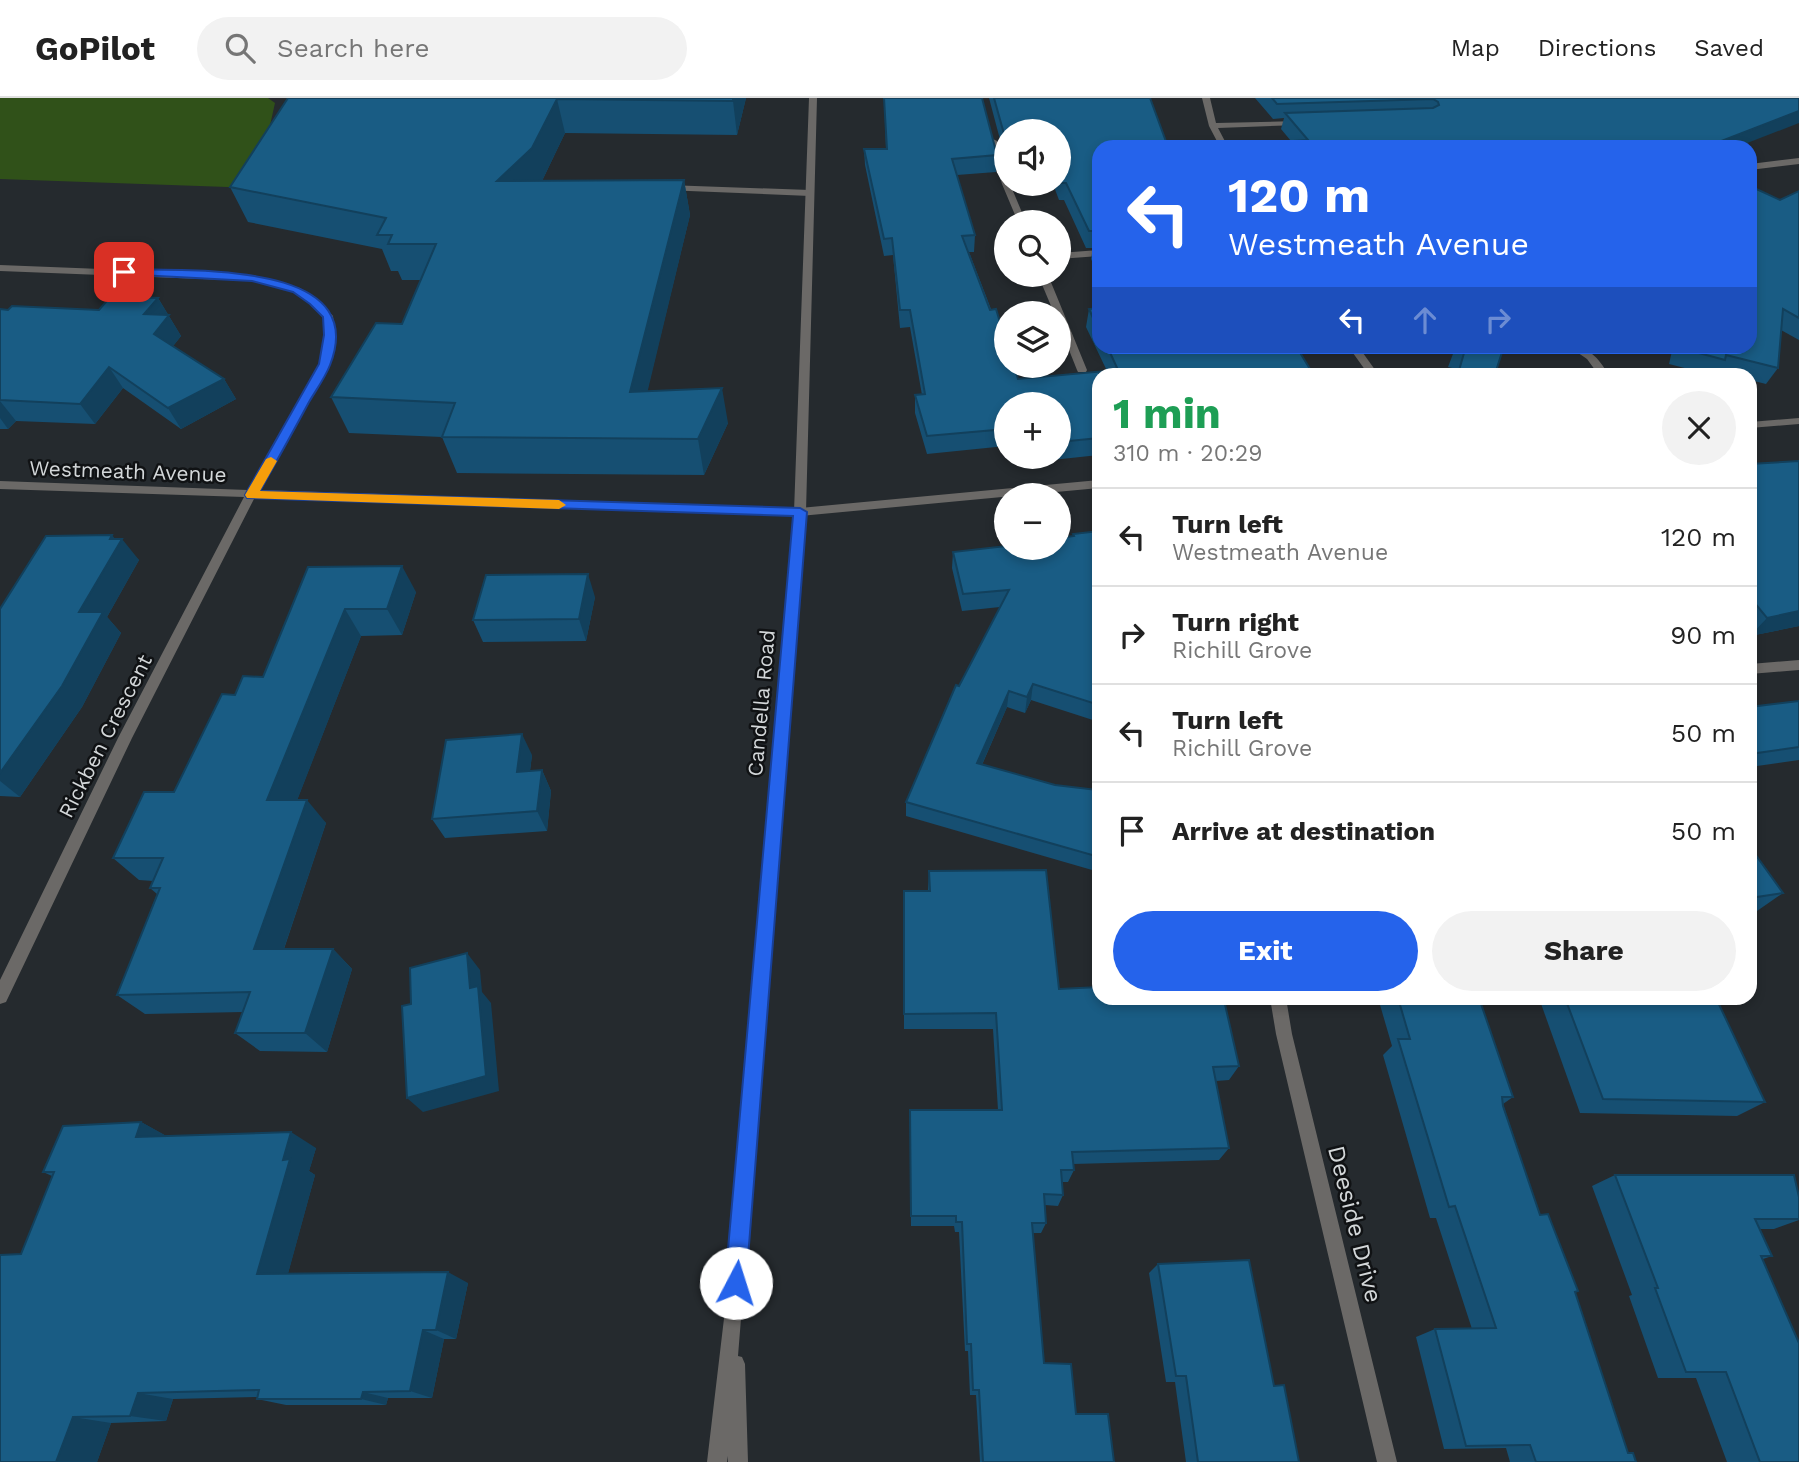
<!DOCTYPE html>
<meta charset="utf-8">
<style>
body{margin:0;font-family:"Work Sans",sans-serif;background:#f2f2f2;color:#222;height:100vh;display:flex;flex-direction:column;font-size:26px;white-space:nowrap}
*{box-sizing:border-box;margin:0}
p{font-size:23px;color:#767676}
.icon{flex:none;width:38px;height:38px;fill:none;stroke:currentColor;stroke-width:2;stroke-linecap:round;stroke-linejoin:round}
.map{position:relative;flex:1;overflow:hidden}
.details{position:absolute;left:1092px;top:270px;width:665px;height:637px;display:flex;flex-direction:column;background:#fff;border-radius:21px;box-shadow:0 4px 10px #0003}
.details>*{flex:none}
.top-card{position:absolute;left:1092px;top:42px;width:665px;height:214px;border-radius:21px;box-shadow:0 4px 10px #0003;background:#2563eb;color:#fff;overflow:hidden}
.controls{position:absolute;left:994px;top:21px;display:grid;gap:14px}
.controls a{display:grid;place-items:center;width:77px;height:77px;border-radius:50%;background:#fff;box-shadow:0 4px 10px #0003;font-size:35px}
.pin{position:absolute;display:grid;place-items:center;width:60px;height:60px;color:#fff;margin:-30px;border-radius:14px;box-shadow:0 4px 10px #0006}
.me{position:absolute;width:77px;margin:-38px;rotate:5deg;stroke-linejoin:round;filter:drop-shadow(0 0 5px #0008)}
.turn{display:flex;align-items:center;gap:24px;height:147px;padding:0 21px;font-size:32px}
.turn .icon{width:91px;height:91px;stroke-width:2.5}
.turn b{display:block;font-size:49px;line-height:60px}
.lanes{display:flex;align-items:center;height:66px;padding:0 21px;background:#0003;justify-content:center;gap:35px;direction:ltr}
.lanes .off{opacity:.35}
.round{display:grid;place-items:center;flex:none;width:74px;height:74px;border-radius:37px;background:#f2f2f2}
.summary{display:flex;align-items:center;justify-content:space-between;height:119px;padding:0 21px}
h1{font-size:42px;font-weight:700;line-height:52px;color:#1e9e55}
.action{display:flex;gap:14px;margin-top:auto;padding:14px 21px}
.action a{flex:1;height:80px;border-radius:42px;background:#2563eb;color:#fff;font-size:28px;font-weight:700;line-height:80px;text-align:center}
.action a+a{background:#f2f2f2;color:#222}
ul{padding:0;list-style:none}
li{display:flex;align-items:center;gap:21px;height:98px;padding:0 21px;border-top:2px solid #e0e0e0}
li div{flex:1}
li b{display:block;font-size:26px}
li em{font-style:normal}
header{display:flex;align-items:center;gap:42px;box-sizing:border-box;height:98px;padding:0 35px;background:#fff;border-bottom:2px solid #e0e0e0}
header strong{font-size:33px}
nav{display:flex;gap:38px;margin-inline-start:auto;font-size:24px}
.search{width:490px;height:63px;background:#f2f2f2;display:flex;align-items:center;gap:18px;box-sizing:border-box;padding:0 24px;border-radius:38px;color:#767676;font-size:26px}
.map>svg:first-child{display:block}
.green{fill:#305119}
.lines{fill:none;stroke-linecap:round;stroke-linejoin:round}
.service{fill:#6b6967;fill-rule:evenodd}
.minor{fill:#6b6967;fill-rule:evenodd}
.tertiary{fill:#6b6967;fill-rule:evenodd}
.wall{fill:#164f72}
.shaded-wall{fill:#12405c}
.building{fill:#195c84;stroke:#12405c;stroke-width:2}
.route{fill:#2563eb;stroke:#184099;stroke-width:2}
.slow{fill:#f59e0b}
.labels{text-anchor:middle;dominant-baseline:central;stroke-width:5;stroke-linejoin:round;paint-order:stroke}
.street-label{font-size:21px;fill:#d3d7d9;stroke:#101214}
.near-street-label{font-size:24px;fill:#d3d7d9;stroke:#101214}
</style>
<header>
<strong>GoPilot</strong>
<div class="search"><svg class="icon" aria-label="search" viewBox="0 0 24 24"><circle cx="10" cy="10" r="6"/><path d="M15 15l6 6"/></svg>Search here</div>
<nav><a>Map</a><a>Directions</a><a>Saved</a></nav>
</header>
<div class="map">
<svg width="1799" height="1364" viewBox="0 0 1799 1364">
<rect width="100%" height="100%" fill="#252a2e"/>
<polygon class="green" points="0,0 268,0 275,5 256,90 0,81"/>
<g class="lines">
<g class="service">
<polygon points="667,87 810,92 814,95 810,98 664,92 663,90"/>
<path d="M1568,248c20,0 31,12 40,28h-10l-11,-15z"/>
</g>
<g class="minor">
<polygon points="1202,0 1210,0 1216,25 1299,23 1303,25 1299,27 1218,30 1228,49 1220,49 1209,28"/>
<polygon points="993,41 997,43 1006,72 1006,86 1010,86 1026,124 1018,124 1002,86 989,43"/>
<polygon points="1799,60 1799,66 1750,72 1750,66"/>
<polygon points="1099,152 1099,158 1059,161 1059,155"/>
<polygon points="0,167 253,177 300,190 317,201 333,218 335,237 329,266 259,392 800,410 1099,382 1099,390 800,418 255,399 132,640 6,904 0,906 0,882 118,640 244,399 0,391 0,383 248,392 319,266 325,237 323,219 311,205 294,194 253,183 0,173"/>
<polygon points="1038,177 1048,177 1087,272 1086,274 1078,274 1077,272 1059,227 1059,215 1054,215"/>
<polygon points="1348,248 1358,248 1378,276 1368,276"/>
<polygon points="1799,320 1799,326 1750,330 1750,324"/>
<polygon points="1799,562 1799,572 1750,576 1750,566"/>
<polygon points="1270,900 1286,900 1292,936 1397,1364 1377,1364 1276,936"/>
</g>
<polygon class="tertiary" points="809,0 817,0 806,414 738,1258 742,1259 745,1266 748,1364 728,1364 728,1358 727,1364 707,1364 725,1212 794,414"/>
</g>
<g class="wall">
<polygon points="288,0 746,0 737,37 565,35 542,83 684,82 690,117 647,293 728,325 704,377 457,375 442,339 349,335 331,299 402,226 421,182 402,182 398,173 391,173 382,151 248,124 230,89"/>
<polygon points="884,0 997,57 996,74 957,77 975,137 974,154 969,154 1018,281 1107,273 1086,229 1089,211 1099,210 1099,248 1296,248 1099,276 1099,357 1052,362 1051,359 1059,359 1059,306 1006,306 1006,348 927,356 915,315 915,297 922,297 910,229 900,230 893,157 884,158 865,67 864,51 886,51"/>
<polygon points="989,0 1150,0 1099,49 1099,178 1091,161 1093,150 1086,150 1064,102 1059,102 1053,86 1059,86 1059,33 1006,33 1006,64"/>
<polygon points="1255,0 1799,0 1737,49 1278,49 1280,44 1291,43 1281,31 1284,20 1273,21"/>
<polygon points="1799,93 1799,242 1781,232 1778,270 1766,286 1750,282 1750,276 1729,276 1717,273 1715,276 1708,276 1669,266 1672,253 1651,248 1750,248 1780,102"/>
<polygon points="158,200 181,238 173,248 224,281 236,301 181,331 123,290 95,326 16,323 8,331 0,331 0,211 99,212"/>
<polygon points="1456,248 1504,248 1495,276 1455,276 1456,271 1448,269"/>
<polygon points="1799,363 1799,528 1750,538 1750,366"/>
<polygon points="1099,433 1099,624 1031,602 1025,615 1007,609 982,667 1055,687 1097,692 1099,686 1099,774 906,718 906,704 959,588 1000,509 962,513 952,470 953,454 1006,448 1073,438 1073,436"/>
<polygon points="114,441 139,462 107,519 121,535 82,609 20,699 0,698 0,511"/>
<polygon points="308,469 416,494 402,537 361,538 297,702 326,725 284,851 333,851 352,871 327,954 260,953 235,935 243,914 145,916 117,897 157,796 150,790 153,783 139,782 113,760 174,694 235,597 263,579"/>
<polygon points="595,499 586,543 483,544 473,522"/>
<polygon points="1799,603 1799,662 1750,669 1750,609"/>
<polygon points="532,657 530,673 542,672 551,693 547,733 445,740 432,721"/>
<polygon points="1750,749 1783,795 1757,813 1750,815"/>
<polygon points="929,773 1059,891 1171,903 1239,968 1229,982 1216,983 1229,1050 1219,1062 1073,1066 1074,1072 1068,1084 1062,1084 1063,1097 1058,1108 1045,1107 1046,1125 1041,1135 1033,1135 1044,1265 1076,1316 1114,1364 980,1364 976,1297 970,1297 968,1253 965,1253 959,1134 955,1134 954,1128 911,1128 910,1025 998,1012 993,931 904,931 904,793 928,793"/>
<polygon points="1378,900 1479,900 1513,999 1503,1006 1540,1117 1578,1193 1575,1195 1628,1355 1636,1364 1510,1364 1506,1350 1444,1351 1416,1239 1435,1231 1472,1231 1436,1120 1430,1120 1383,957 1392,948"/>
<polygon points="1539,900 1716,900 1765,1004 1737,1018 1580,1015"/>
<polygon points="141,1024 166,1038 316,1050 309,1073 315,1077 288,1175 468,1185 456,1241 444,1241 432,1300 388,1300 386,1307 286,1307 257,1301 257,1299 173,1301 166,1323 111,1325 97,1364 0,1364 21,1156 52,1078 43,1074"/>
<polygon points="1615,1077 1799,1099 1799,1122 1774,1131 1760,1131 1772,1158 1763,1161 1799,1364 1727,1364 1696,1280 1658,1280 1629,1198 1632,1197 1592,1088"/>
<polygon points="1158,1166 1274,1288 1299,1364 1186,1364 1175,1284 1166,1284 1149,1175"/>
</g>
<g class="shaded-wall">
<polygon points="733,0 746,0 737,37 733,3"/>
<polygon points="557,1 565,35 541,85 497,83"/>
<polygon points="1799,13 1799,25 1737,49 1706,49"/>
<polygon points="684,82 690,117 639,329 630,294"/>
<polygon points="158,200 181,238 167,256 154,236 144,216"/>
<polygon points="109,269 123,290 95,326 80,306"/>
<polygon points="224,281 236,301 181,331 168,310"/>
<polygon points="722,290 728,325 704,377 698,341"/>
<polygon points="0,303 16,323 8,331 0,320"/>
<polygon points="112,437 119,446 122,441 139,462 107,519 121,535 82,609 20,699 0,683 0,675 79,514"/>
<polygon points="402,468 416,494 402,537 387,511"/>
<polygon points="588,476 595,499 586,543 579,521"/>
<polygon points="345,511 361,538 288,726 267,702"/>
<polygon points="1799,513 1799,528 1750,538 1767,520"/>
<polygon points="1033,586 1031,602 1025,615 1027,599"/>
<polygon points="1009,593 1007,609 976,680 977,665"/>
<polygon points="522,636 532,657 527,695 517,674"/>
<polygon points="542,672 551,693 547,733 537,713"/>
<polygon points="307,702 326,725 277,871 254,851"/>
<polygon points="333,851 352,871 327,954 305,935"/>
<polygon points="467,855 480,872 482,894 491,905 499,993 423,1014 407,1000 470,890"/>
<polygon points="141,1024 172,1041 136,1039"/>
<polygon points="291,1034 316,1050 309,1073 315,1077 285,1187 257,1176 283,1062"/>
<polygon points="448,1174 468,1185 456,1241 436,1232"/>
<polygon points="423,1232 444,1241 432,1300 410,1293"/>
<polygon points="363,1294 388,1300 386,1307 361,1301"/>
<polygon points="138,1295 173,1301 166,1323 130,1318"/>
<polygon points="73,1319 111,1325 97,1364 56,1364"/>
</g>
<g class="building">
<polygon points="288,0 733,0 733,3 557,1 532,50 497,83 684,82 630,294 722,290 698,341 442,339 455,305 331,299 376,225 402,226 436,146 388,146 392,137 377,137 386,120 230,89"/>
<polygon points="884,0 982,0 997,57 952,61 975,137 962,138 990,212 996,211 1006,244 1006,268 1014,268 1018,281 1118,272 1107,248 1296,248 1313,276 1099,276 1099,315 1096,315 1098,320 1094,321 1099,333 1099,340 1059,344 1059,306 1006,306 1006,331 927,338 915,297 925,296 910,212 900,212 892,140 884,141 864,51 887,51"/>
<polygon points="994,0 1150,0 1168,49 1099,49 1099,133 1089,133 1066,85 1061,85 1059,79 1059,33 1006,33 1006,43"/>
<polygon points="1272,0 1799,0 1799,13 1706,49 1283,49 1280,44 1308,42 1285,15 1433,10 1439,7 1438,4 1433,1 1277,6"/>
<polygon points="1750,88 1780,102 1799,93 1799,220 1783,211 1778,270 1726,257 1725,262 1680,250 1680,248 1750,248"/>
<polygon points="1099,143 1099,155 1094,144"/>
<polygon points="111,198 158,200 144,216 169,217 154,236 224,281 168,310 109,269 80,306 0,302 0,211 8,212 12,208 99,212"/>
<polygon points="1099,210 1099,233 1089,211"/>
<polygon points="1458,248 1504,248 1495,276 1458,276 1464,255 1456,253"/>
<polygon points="1799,363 1799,513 1767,520 1754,504 1750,505 1750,366"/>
<polygon points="1099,433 1099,607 1033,586 1027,599 1009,593 977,665 1055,687 1097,692 1099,686 1099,759 906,704 956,587 959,588 1009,492 963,496 953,454 1006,448 1006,450 1059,450 1059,440 1074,438 1073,436"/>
<polygon points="112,437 110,441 122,441 79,514 103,514 62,588 0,675 0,511 46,438"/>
<polygon points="402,468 387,511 345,511 267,702 307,702 254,851 333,851 305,935 235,935 250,894 117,897 160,790 150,790 163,760 113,760 144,694 174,694 222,596 235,597 243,578 263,579 308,469"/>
<polygon points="588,476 579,521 473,522 486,477"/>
<polygon points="1799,603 1799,649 1750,656 1750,609"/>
<polygon points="522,636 517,674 542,672 537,713 432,721 446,642"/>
<polygon points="1750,749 1783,795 1750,800"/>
<polygon points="1046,772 1059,891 1099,889 1099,900 1170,900 1171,903 1224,902 1239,968 1213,969 1229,1050 1072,1054 1074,1072 1061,1072 1063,1097 1044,1096 1046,1125 1032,1125 1044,1265 1071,1266 1076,1316 1108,1316 1114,1364 983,1364 979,1292 973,1292 971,1246 967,1246 962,1124 956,1124 956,1118 911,1118 910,1012 1002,1012 996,915 904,916 904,793 930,793 929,773"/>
<polygon points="467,855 470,890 478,888 486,978 407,1000 402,908 411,906 410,870"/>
<polygon points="1398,900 1479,900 1513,999 1502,999 1503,1008 1540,1117 1548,1116 1578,1193 1575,1194 1628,1355 1633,1355 1636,1364 1536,1364 1530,1347 1466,1348 1435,1231 1496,1230 1455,1108 1449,1109 1398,941 1410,941"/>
<polygon points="1565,900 1716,900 1765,1004 1603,1001"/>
<polygon points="141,1024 136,1039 291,1034 283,1062 290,1061 257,1176 448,1174 436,1232 423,1232 410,1293 363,1294 361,1301 257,1301 259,1292 138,1295 130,1318 73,1319 56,1364 0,1364 0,1157 21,1156 54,1074 43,1074 63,1028"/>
<polygon points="1615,1077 1794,1077 1799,1099 1799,1121 1755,1121 1772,1158 1761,1158 1799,1245 1799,1364 1760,1364 1726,1274 1686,1274 1655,1190 1658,1190"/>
<polygon points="1249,1162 1274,1288 1284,1287 1299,1364 1198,1364 1186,1278 1176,1278 1158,1166"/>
</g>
<path class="route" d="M124,171c60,3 248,-11 206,96 -5,13 -14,25 -21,37 -16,30 -33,60 -49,89l540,17 7,4 -61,771 -3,7 -7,3 -8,-3 -3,-7 68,-767 -546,-18 -2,-3 74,-131 5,-29 -1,-18 -13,-13 -17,-12 -41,-11 -132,-7v-4z"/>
<polygon class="slow" points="271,359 277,363 260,393 559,402 566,407 559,411 247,400 245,397 266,361"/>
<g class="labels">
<g class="street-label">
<text transform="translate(128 373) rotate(2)">Westmeath Avenue</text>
<text transform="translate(761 605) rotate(-85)">Candella Road</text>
<text transform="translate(105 638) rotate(-63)">Rickben Crescent</text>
</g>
<g class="near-street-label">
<text transform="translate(1355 1126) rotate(76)">Deeside Drive</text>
</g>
</g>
</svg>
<div class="controls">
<a><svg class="icon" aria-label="sound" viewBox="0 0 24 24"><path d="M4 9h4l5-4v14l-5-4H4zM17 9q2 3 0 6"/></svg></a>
<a><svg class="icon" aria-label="search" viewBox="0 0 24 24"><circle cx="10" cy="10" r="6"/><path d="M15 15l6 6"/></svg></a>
<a><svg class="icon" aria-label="layers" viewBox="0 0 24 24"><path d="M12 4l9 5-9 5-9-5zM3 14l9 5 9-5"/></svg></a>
<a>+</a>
<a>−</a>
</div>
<div class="pin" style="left:124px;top:174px;background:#d93025"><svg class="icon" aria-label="arrive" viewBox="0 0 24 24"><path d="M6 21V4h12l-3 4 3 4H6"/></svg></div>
<svg class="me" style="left:736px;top:1185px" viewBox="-20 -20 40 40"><circle r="19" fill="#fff"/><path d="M0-13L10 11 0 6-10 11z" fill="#2563eb"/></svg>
<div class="top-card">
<div class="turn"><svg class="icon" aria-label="left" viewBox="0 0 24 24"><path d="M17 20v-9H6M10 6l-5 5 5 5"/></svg><div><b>120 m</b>Westmeath Avenue</div></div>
<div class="lanes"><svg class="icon" aria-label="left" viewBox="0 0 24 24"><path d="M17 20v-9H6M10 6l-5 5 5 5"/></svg><svg class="icon off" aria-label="ahead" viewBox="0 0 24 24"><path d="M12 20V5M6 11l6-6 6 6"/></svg><svg class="icon off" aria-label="right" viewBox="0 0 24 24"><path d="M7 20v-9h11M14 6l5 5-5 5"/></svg></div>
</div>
<section class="details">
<div class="summary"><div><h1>1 min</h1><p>310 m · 20:29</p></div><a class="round"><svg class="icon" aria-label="close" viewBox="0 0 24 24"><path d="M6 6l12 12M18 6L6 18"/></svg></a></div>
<ul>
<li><svg class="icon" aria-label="left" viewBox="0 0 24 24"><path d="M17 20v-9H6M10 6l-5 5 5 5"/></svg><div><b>Turn left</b><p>Westmeath Avenue</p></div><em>120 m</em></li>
<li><svg class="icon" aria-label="right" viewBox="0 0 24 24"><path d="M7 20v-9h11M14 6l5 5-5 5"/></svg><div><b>Turn right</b><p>Richill Grove</p></div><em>90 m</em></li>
<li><svg class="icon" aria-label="left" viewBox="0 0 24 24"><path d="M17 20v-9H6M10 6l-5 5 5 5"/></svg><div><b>Turn left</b><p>Richill Grove</p></div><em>50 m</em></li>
<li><svg class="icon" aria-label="arrive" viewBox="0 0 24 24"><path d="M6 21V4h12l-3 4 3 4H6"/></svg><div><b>Arrive at destination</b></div><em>50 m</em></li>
</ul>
<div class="action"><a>Exit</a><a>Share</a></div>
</section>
</div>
